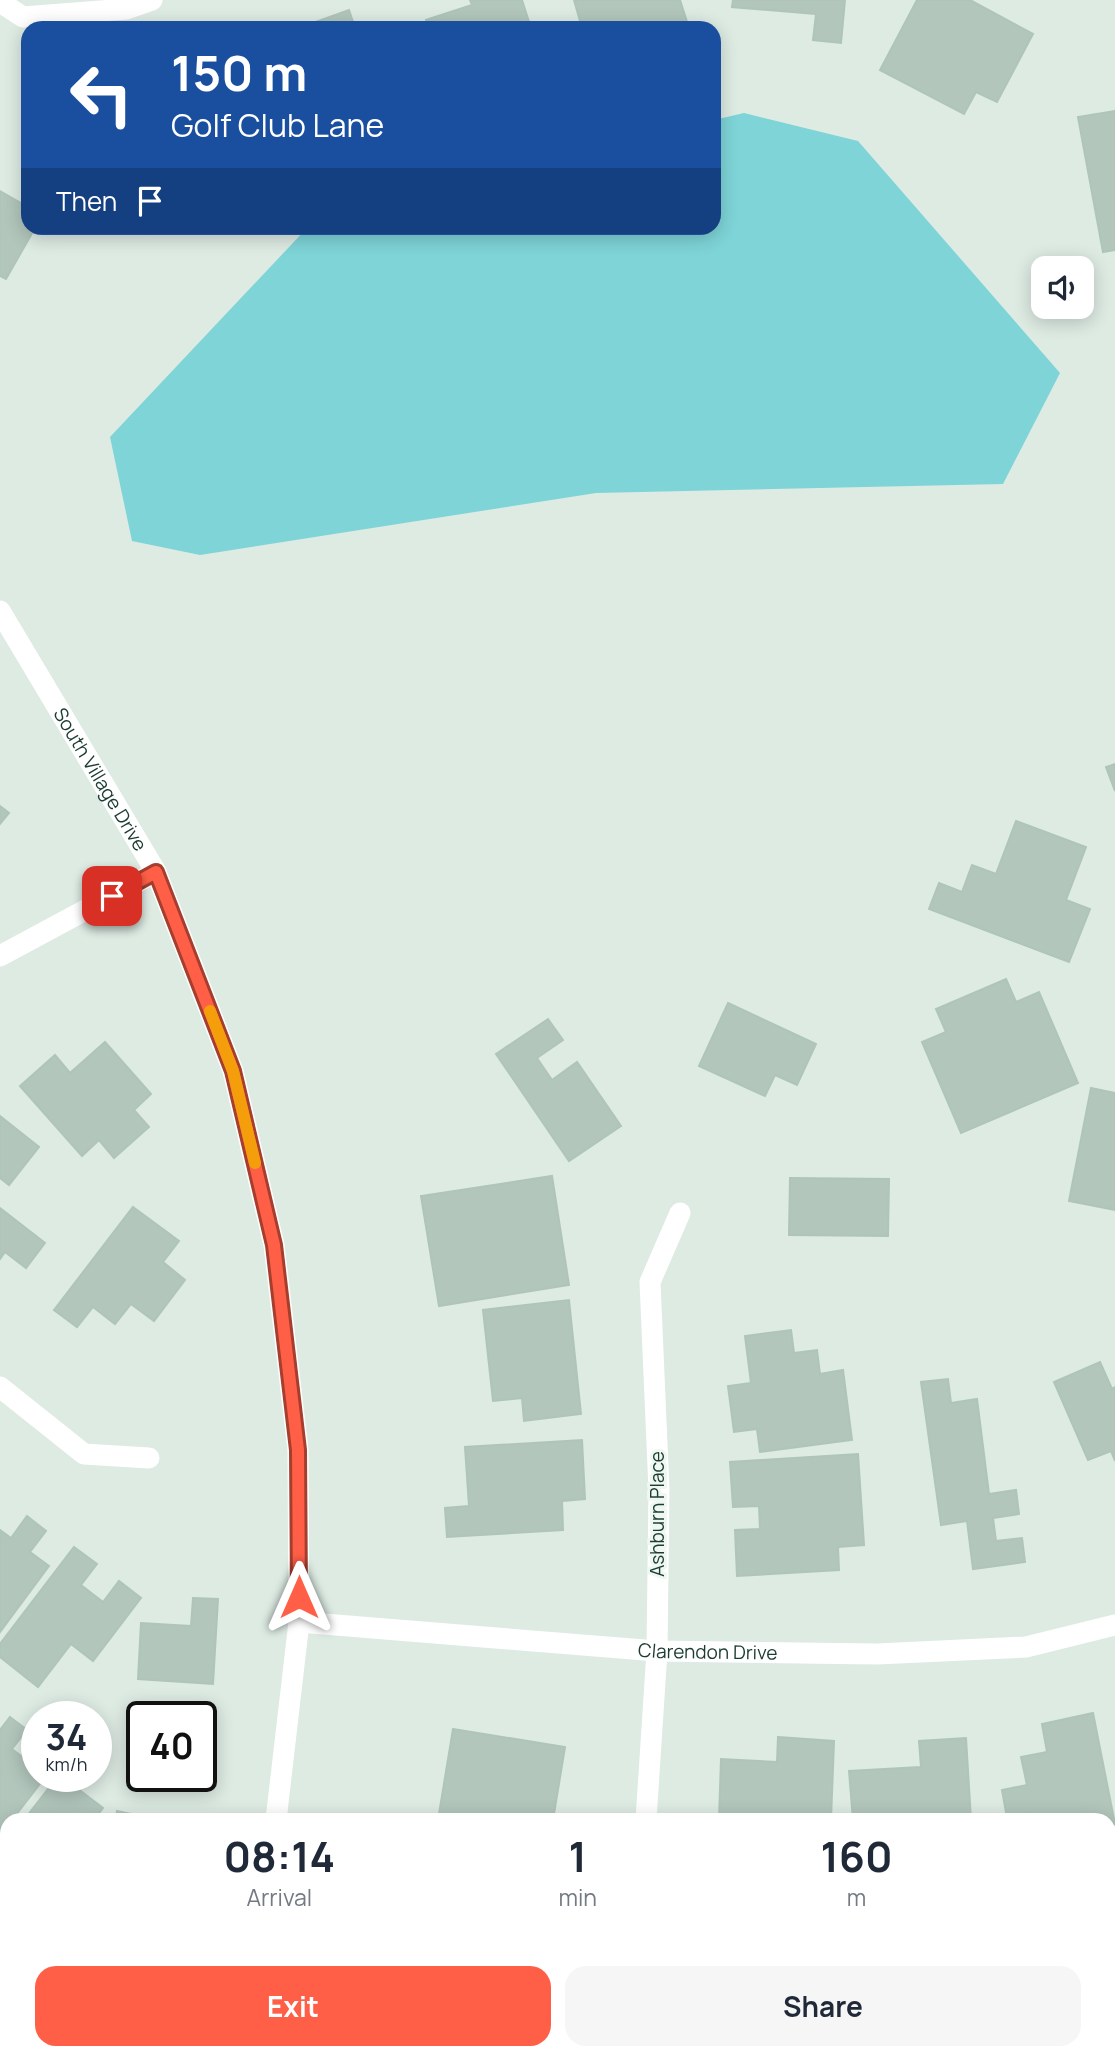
<!DOCTYPE html>
<style>
body{margin:0;font-family:Manrope,sans-serif;background:#f6f6f7;color:#1f2937;height:100vh;display:flex;flex-direction:column;font-size:26px;white-space:nowrap}
*{box-sizing:border-box;margin:0}
p{font-size:23px;color:#747a83}
.icon{flex:none;width:38px;height:38px;fill:none;stroke:currentColor;stroke-width:2;stroke-linecap:round;stroke-linejoin:round}
.map{position:relative;flex:1;overflow:hidden}
.side{position:absolute;left:0px;top:1813px;width:1116px;height:247px;display:flex;flex-direction:column;background:#fff;border-radius:21px 21px 0 0;box-shadow:0 4px 18px #0003}
.side>*{flex:none}
.banner{position:absolute;left:21px;top:21px;width:700px;height:214px;border-radius:21px;box-shadow:0 4px 18px #0003;background:#1a4fa0;color:#fff;overflow:hidden}
.controls{position:absolute;left:1031px;top:256px;display:grid;gap:14px}
.controls a{display:grid;place-items:center;width:63px;height:63px;border-radius:14px;background:#fff;box-shadow:0 4px 18px #0003;font-size:35px}
.speed{position:absolute;left:21px;top:1701px;display:flex;gap:14px;font-size:35px;font-weight:700;text-align:center}
.speed>*{display:grid;place-content:center;width:91px;height:91px;border-radius:50%;background:#fff;box-shadow:0 4px 18px #0003;line-height:1}
.speed small{font-size:18px;font-weight:400}
.speed .limit{border:4px solid #111;border-radius:10px;background:#fff;color:#111}
.pin{position:absolute;display:grid;place-items:center;width:60px;height:60px;color:#fff;margin:-30px;border-radius:14px;box-shadow:0 4px 10px #0006}
.me{position:absolute;width:77px;margin:-38px;rotate:0deg;stroke-linejoin:round;filter:drop-shadow(0 0 5px #0008)}
.turn{display:flex;align-items:center;gap:24px;height:147px;padding:0 35px;font-size:32px}
.turn .icon{width:91px;height:91px;stroke-width:2.5}
.turn b{display:block;font-size:49px;line-height:60px}
.then{display:flex;align-items:center;height:66px;padding:0 35px;background:#0003;gap:14px;font-size:26px}
.eta{display:flex;justify-content:space-evenly;align-items:center;height:119px;text-align:center}
.eta b{font-size:42px;font-weight:700;line-height:49px}
.cta{display:flex;gap:14px;margin-top:auto;padding:14px 35px}
.cta a{flex:1;height:80px;border-radius:21px;background:#ff5f47;color:#fff;font-size:28px;font-weight:700;line-height:80px;text-align:center}
.cta a+a{background:#f6f6f7;color:#1f2937}
.map>svg:first-child{display:block}
.water{fill:#7ed4d7}
.building{fill:#b2c6bc;stroke:#afc5ba;stroke-width:2}
.lines{fill:none;stroke-linecap:round;stroke-linejoin:round}
.minor{stroke:#fff;stroke-width:21}
.tertiary{stroke:#fff;stroke-width:21}
.route-casing{stroke:#a63e2e;stroke-width:18}
.route{stroke:#ff5f47;stroke-width:12}
.slow{stroke:#f59e0b;stroke-width:12}
.labels{text-anchor:middle;dominant-baseline:central;stroke-width:6;stroke-linejoin:round;paint-order:stroke}
.street-label{font-size:19px;fill:#1d3c30;stroke:#eef7f1}
</style>
<div class="map">
<svg width="1115" height="2059" viewBox="0 0 1115 2059">
<rect width="100%" height="100%" fill="#ddebe3"/>
<polygon class="water" points="744,113 858,141 1060,373 1003,484 596,493 200,555 132,541 110,437 307,228 714,228 714,120"/>
<g class="building">
<polygon points="470,0 522,0 531,28 429,28 426,20 472,5"/>
<polygon points="574,0 680,0 689,28 609,28 607,22 582,28"/>
<polygon points="733,0 845,0 841,43 813,40 816,14 732,7"/>
<polygon points="917,0 970,0 1033,34 997,102 976,92 964,114 880,70"/>
<polygon points="349,10 355,28 305,28 304,26"/>
<polygon points="1115,111 1115,250 1103,252 1078,117"/>
<polygon points="0,191 28,207 28,228 35,228 6,279 0,276"/>
<polygon points="144,228 166,228 146,234"/>
<polygon points="1115,764 1115,791 1106,767"/>
<polygon points="0,806 9,813 0,824"/>
<polygon points="1016,821 1086,847 1066,900 1090,909 1069,962 929,909 939,883 962,892 972,865 996,874"/>
<polygon points="1006,979 1016,1002 1039,992 1078,1083 961,1133 922,1042 946,1032 936,1009"/>
<polygon points="728,1003 816,1044 797,1085 775,1075 765,1096 699,1066"/>
<polygon points="548,1019 563,1040 537,1058 552,1080 577,1062 621,1126 569,1161 496,1054"/>
<polygon points="105,1042 151,1094 134,1110 149,1127 114,1158 99,1140 82,1156 20,1086 55,1055 70,1073"/>
<polygon points="1091,1088 1115,1093 1115,1210 1069,1201"/>
<polygon points="0,1116 39,1147 9,1185 0,1178"/>
<polygon points="552,1176 569,1285 439,1306 421,1196"/>
<polygon points="790,1178 889,1179 888,1236 789,1235"/>
<polygon points="133,1207 179,1241 163,1262 185,1280 154,1321 131,1304 115,1324 93,1307 77,1327 54,1310"/>
<polygon points="0,1208 45,1243 26,1268 5,1252 0,1259"/>
<polygon points="569,1300 581,1414 524,1421 522,1398 493,1401 483,1310"/>
<polygon points="791,1330 794,1353 817,1350 820,1374 843,1370 852,1440 760,1452 757,1429 734,1432 728,1386 751,1383 745,1336"/>
<polygon points="1100,1362 1112,1389 1115,1387 1115,1461 1111,1451 1088,1460 1054,1382"/>
<polygon points="948,1379 951,1403 977,1399 989,1494 1016,1490 1019,1514 993,1518 996,1541 1022,1538 1025,1562 973,1569 967,1521 941,1525 921,1382"/>
<polygon points="582,1440 585,1499 562,1501 563,1530 447,1537 445,1508 469,1506 465,1447"/>
<polygon points="858,1454 864,1545 838,1547 839,1570 737,1576 735,1530 760,1529 759,1506 733,1507 730,1462"/>
<polygon points="27,1516 46,1531 30,1552 49,1566 0,1632 0,1530 11,1538"/>
<polygon points="74,1547 97,1564 81,1585 103,1602 119,1581 141,1598 93,1661 71,1644 38,1687 0,1657 0,1644"/>
<polygon points="193,1598 218,1599 213,1684 138,1679 141,1623 191,1626"/>
<polygon points="1093,1713 1115,1824 1110,1825 1110,1820 1035,1820 1033,1812 1007,1818 1002,1790 1027,1785 1021,1757 1047,1752 1042,1724"/>
<polygon points="10,1717 27,1730 12,1749 37,1768 37,1776 46,1776 12,1820 7,1820 7,1827 0,1836 0,1730"/>
<polygon points="453,1729 565,1747 553,1820 438,1820"/>
<polygon points="778,1737 834,1741 831,1820 719,1820 721,1759 777,1762"/>
<polygon points="966,1738 971,1820 853,1820 849,1771 921,1767 919,1741"/>
<polygon points="58,1776 61,1776 103,1808 94,1820 24,1820"/>
<polygon points="117,1811 160,1820 115,1820"/>
<polygon points="7,1843 7,1876 0,1871 0,1852"/>
<polygon points="1115,2001 1115,2059 1056,2059 1052,2053 1110,2053 1110,2003"/>
<polygon points="397,2053 509,2053 508,2059 395,2059"/>
</g>
<g class="lines">
<g class="minor">
<polyline points="0,2 23,17 126,9 152,0"/>
<polyline points="0,956 156,872"/>
<polyline points="0,1387 84,1454 149,1458"/>
<path id="s1" d="M299,1622l358,29 220,3 149,-7 89,-22"/>
<polyline points="646,1820 657,1651 659,1490 650,1282 680,1213"/>
<polyline points="0,1990 7,1996"/>
<polyline points="590,2059 592,2053"/>
</g>
<g class="tertiary">
<path id="s2" d="M0,611l156,261 77,199 41,174 24,205 1,172 -23,198"/>
<polyline points="213,2059 215,2053"/>
</g>
</g>
<g class="lines">
<g class="route-casing">
<polyline id="route" points="112,896 156,872 233,1071 274,1245 298,1450 299,1597"/>
</g>
<use href="#route" class="route"/>
<polyline class="slow" points="210,1011 233,1071 255,1163"/>
</g>
<g class="labels">
<g class="street-label">
<text stroke="none"><textPath href="#s2" startOffset="196">South Village Drive</textPath></text>
<text transform="translate(657 1514) rotate(-90)">Ashburn Place</text>
<text stroke="none"><textPath href="#s1" startOffset="410">Clarendon Drive</textPath></text>
</g>
</g>
</svg>
<div class="controls">
<a><svg class="icon" aria-label="sound" viewBox="0 0 24 24"><path d="M4 9h4l5-4v14l-5-4H4zM17 9q2 3 0 6"/></svg></a>
</div>
<div class="speed"><div>34<small>km/h</small></div><div class="limit">40</div></div>
<div class="pin" style="left:112px;top:896px;background:#d93025"><svg class="icon" aria-label="arrive" viewBox="0 0 24 24"><path d="M6 21V4h12l-3 4 3 4H6"/></svg></div>
<svg class="me" style="left:299px;top:1597px" viewBox="-20 -20 40 40"><path d="M0-17L14 15 0 8-14 15z" fill="#ff5f47" stroke="#fff" stroke-width="4"/></svg>
<div class="banner">
<div class="turn"><svg class="icon" aria-label="left" viewBox="0 0 24 24"><path d="M17 20v-9H6M10 6l-5 5 5 5"/></svg><div><b>150 m</b>Golf Club Lane</div></div>
<div class="then">Then<svg class="icon" aria-label="arrive" viewBox="0 0 24 24"><path d="M6 21V4h12l-3 4 3 4H6"/></svg></div>
</div>
<section class="side">
<div class="eta">
<div><b>08:14</b><p>Arrival</p></div>
<div><b>1</b><p>min</p></div>
<div><b>160</b><p>m</p></div>
</div>
<div class="cta"><a>Exit</a><a>Share</a></div>
</section>
</div>
